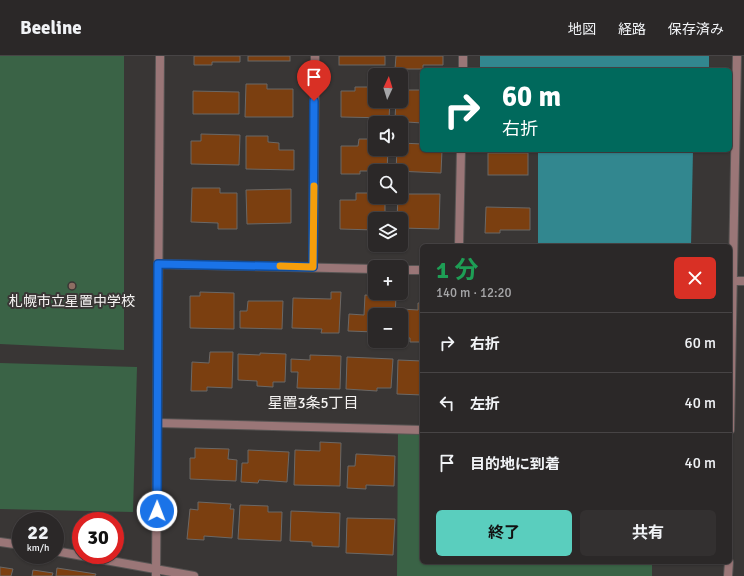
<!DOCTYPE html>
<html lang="ja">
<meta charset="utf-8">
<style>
body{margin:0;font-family:Signika,"Noto Sans JP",sans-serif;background:#333030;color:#f1f3f6;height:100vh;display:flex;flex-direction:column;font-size:15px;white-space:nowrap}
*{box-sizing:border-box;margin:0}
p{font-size:13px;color:#a6a6a8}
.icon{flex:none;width:22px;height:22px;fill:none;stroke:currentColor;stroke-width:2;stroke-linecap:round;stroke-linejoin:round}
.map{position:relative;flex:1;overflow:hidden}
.panel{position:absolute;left:420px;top:188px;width:312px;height:320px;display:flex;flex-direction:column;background:#2b2828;border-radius:6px;box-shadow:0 1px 3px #0004,0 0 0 1px #474445}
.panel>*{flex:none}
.banner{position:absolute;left:420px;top:12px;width:312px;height:84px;border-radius:6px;box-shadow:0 1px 3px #0004,0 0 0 1px #474445;background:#00695c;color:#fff;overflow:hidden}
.needle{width:26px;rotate:4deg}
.controls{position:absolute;left:368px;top:12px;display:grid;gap:8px}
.controls a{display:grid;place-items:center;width:40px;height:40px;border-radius:6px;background:#2b2828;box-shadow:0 1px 3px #0004,0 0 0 1px #474445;font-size:20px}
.speed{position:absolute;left:12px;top:456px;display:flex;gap:8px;font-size:20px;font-weight:700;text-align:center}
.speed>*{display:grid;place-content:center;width:52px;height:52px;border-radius:50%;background:#2b2828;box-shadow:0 1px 3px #0004,0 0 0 1px #474445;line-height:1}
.speed small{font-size:10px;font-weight:400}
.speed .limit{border:6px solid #d22;background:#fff;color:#111}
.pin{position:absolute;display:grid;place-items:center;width:34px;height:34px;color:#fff;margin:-41px -17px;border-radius:50% 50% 50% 0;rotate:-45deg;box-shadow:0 0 4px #0007}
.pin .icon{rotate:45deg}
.me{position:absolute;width:44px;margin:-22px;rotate:1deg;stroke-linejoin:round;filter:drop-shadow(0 0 3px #0008)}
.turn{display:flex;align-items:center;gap:14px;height:84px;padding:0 16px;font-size:18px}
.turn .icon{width:52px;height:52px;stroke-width:2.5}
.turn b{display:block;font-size:28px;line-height:34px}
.round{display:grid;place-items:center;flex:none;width:42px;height:42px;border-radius:6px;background:#333030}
.overview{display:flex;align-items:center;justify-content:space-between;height:68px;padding:0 16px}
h1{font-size:24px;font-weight:700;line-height:30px;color:#1e9e55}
.primary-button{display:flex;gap:8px;margin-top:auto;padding:8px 16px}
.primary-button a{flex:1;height:46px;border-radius:6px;background:#5acebe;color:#111;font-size:16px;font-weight:700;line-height:46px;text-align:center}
.primary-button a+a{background:#333030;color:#f1f3f6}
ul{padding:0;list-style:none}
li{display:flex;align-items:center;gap:12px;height:60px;padding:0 16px;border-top:1px solid #474445}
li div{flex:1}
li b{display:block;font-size:15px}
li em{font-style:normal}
header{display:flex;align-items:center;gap:24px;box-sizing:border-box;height:56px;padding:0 20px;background:#2b2828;border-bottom:1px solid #474445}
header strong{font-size:19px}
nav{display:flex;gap:22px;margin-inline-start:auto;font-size:14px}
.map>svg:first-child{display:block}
.green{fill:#3a6346}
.water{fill:#32878f}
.building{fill:#7b3f10;stroke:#6b6866}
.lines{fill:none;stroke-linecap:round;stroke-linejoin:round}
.street-casing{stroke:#575453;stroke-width:10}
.street{stroke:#9a7677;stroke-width:8}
.route-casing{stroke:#114b97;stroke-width:10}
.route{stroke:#1a73e8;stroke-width:7}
.slow{stroke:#f59e0b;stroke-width:7}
.education-dot{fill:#8d6e63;stroke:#393635;stroke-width:1.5}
.labels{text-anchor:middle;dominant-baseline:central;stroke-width:4;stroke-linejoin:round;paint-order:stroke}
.poi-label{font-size:14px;fill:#f6f4f3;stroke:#393635}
.neighbourhood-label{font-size:15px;fill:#f6f4f3;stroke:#393635}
</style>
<header>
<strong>Beeline</strong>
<nav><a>地図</a><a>経路</a><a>保存済み</a></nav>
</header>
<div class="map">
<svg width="744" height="520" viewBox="0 0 744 520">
<rect width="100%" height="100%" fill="#393635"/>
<g class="green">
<polygon points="0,0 124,0 124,294 0,288"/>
<polygon points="0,307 137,311 133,456 0,453"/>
<polygon points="398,374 422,374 422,506 652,506 652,520 397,520"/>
</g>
<g class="water">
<rect x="480" y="0" width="229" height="14"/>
<polygon points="538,94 693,94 691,190 538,190"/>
</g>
<g class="building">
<polygon points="194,0 240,0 240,6 212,6 212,9 194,9"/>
<rect x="248" y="0" width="42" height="5"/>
<rect x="339" y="0" width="46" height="9"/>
<polygon points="396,0 443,0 443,9 423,9 423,13 395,13"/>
<polygon points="246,28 267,28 267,33 293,33 293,61 245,61"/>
<polygon points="355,31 375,31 375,45 390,45 389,62 341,61 341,35 355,35"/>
<polygon points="401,34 422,34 422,67 407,66 408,63 395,63 396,45 401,45"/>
<polygon points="193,35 239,36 239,58 193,58"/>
<polygon points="201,78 240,79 239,109 191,108 191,85 201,85"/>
<polygon points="246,80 268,80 268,86 279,87 279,94 294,94 294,114 246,113"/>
<polygon points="359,83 375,83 375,93 388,93 387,115 360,115 360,118 341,118 341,90 358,90"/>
<polygon points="401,87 422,88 422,94 442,94 441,117 396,115 397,93 401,93"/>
<rect x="488" y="97" width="40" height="22"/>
<polygon points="192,132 220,132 220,137 237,137 237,173 218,173 218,167 191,166"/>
<polygon points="291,133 291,167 247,168 246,134"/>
<polygon points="356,137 375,137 375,141 385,141 385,163 375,163 375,174 340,173 340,144 356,144"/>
<polygon points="401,138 440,138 439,173 401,172 401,163 397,163 398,141 401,141"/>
<polygon points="486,151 530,152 530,174 500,174 500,177 485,177"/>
<polygon points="200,236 234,237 234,273 190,272 190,240 200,240"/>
<polygon points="331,236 341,236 339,277 321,277 322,273 292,272 293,242 331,243"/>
<polygon points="365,239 396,241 395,259 375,259 375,276 348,275 349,258 364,259"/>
<polygon points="248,245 283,245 282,273 240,272 240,255 247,255"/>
<polygon points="418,247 422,247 422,286 410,286 410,282 401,282 401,253 418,254"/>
<polygon points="210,296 233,296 232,332 207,331 207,335 191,335 192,306 209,307"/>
<polygon points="260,297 286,298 285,326 273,326 273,331 257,330 257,325 238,324 238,298 260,299"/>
<polygon points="310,299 341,300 340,333 297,332 298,316 291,316 291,303 310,304"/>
<polygon points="347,301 393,303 391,332 377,332 377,335 346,333"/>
<polygon points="398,304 422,305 422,339 397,338"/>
<polygon points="320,386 341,387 340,430 294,429 295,394 320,395"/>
<polygon points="195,392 229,393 228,403 237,404 236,425 190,423 190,402 195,402"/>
<polygon points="248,394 289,396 287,426 259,424 258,427 241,426 242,407 248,407"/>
<polygon points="356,398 395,400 394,430 366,429 366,433 347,432 348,410 355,410"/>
<polygon points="198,446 231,448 230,453 234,453 232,482 204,480 204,484 187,483 190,453 198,454"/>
<polygon points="240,449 268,450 268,456 282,456 281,485 238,483"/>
<polygon points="291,455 340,457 339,491 312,490 312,486 290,485"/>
<polygon points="347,462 395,463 393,499 346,497"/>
<polygon points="0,511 13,513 11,520 0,520"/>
<polygon points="57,512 96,518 95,520 56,520"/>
<polygon points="33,514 53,517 52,520 32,520"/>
</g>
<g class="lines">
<g class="street-casing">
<g id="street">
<polyline points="463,14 463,0"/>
<polyline points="459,190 461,94"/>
<polyline points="158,208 375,213"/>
<polyline points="313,211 315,0"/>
<polyline points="401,214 422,214"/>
<polyline points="730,225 744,225"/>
<polyline points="158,367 422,374"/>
<polyline points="730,374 737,0"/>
<polyline points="0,486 21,489"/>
<polyline points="55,495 194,520"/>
<polyline points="156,520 160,0"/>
<polyline points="728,520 729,506"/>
</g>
</g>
<use href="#street" class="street"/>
</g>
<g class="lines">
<g class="route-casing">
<polyline id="route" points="157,455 158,208 313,211 314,45"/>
</g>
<use href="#route" class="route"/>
<polyline class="slow" points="280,210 313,211 314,130"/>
</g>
<circle class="education-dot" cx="72" cy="230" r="4"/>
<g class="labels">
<g class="poi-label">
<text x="72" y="245">札幌市立星置中学校</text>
</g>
<g class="neighbourhood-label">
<text x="313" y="347">星置3条5丁目</text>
</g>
</g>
</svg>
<div class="controls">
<a><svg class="needle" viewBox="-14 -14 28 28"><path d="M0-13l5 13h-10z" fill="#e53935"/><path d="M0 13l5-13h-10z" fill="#a6a6a8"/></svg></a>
<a><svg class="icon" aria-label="sound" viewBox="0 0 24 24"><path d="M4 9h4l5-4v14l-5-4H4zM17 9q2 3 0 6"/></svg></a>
<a><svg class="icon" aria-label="search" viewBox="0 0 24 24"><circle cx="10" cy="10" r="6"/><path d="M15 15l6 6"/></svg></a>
<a><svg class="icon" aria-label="layers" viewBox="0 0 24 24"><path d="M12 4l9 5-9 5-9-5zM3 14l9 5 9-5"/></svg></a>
<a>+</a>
<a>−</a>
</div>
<div class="speed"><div>22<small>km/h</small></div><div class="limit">30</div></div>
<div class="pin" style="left:314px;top:45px;background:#d93025"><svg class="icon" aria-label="arrive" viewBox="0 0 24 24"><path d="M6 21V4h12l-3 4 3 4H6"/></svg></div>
<svg class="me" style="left:157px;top:455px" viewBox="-20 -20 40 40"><circle r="17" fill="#1a73e8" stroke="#fff" stroke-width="3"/><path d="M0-11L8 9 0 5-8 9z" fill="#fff"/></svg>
<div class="banner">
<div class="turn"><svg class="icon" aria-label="right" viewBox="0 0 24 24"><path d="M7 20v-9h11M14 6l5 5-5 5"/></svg><div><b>60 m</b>右折</div></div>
</div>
<section class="panel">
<div class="overview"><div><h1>1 分</h1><p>140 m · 12:20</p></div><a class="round" style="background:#d93025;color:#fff"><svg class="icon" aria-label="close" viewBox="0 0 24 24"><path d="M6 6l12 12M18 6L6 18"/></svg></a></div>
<ul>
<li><svg class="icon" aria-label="right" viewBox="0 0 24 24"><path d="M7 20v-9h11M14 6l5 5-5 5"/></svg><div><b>右折</b></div><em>60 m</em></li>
<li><svg class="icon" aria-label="left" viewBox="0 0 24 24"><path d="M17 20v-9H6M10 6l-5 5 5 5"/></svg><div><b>左折</b></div><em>40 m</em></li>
<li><svg class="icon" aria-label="arrive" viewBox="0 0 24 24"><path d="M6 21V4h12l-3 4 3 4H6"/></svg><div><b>目的地に到着</b></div><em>40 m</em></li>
</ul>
<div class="primary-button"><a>終了</a><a>共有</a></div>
</section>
</div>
